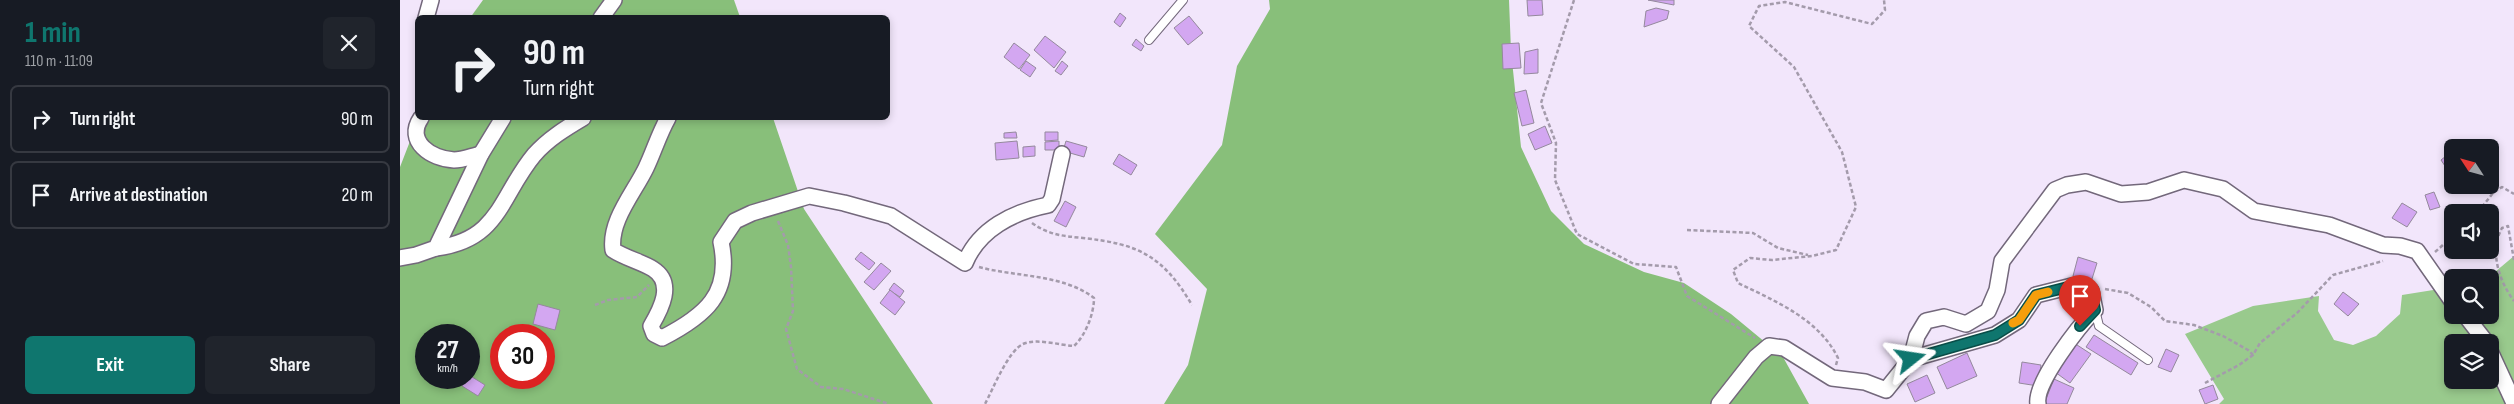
<!DOCTYPE html>
<meta charset="utf-8">
<style>
body{margin:0;font-family:"Sofia Sans Condensed",sans-serif;background:#20242c;color:#f1f3f6;height:100vh;display:flex;flex-direction:column;font-size:19px;white-space:nowrap}
*{box-sizing:border-box;margin:0}
p{font-size:16px;color:#9ea1a6}
.icon{flex:none;width:28px;height:28px;fill:none;stroke:currentColor;stroke-width:2;stroke-linecap:round;stroke-linejoin:round}
.map{position:relative;flex:1;overflow:hidden}
.drawer{display:flex;flex-direction:column;background:#171b24;width:400px}
.drawer>*{flex:none}
.top-card{position:absolute;left:15px;top:15px;width:475px;height:105px;border-radius:8px;box-shadow:0 2px 8px #0003;background:#171b24;color:#f1f3f6;overflow:hidden}
.needle{width:32px;rotate:306deg}
.controls{position:absolute;left:2044px;top:139px;display:grid;gap:10px}
.controls a{display:grid;place-items:center;width:55px;height:55px;border-radius:8px;background:#171b24;box-shadow:0 2px 8px #0003;font-size:25px}
.speed{position:absolute;left:15px;top:324px;display:flex;gap:10px;font-size:25px;font-weight:700;text-align:center}
.speed>*{display:grid;place-content:center;width:65px;height:65px;border-radius:50%;background:#171b24;box-shadow:0 2px 8px #0003;line-height:1}
.speed small{font-size:12px;font-weight:400}
.speed .limit{border:8px solid #d22;background:#fff;color:#111}
.pin{position:absolute;display:grid;place-items:center;width:42px;height:42px;color:#fff;margin:-51px -21px;border-radius:50% 50% 50% 0;rotate:-45deg;box-shadow:0 0 5px #0007}
.pin .icon{rotate:45deg}
.me{position:absolute;width:55px;margin:-28px;rotate:75deg;stroke-linejoin:round;filter:drop-shadow(0 0 4px #0008)}
.turn{display:flex;align-items:center;gap:18px;height:105px;padding:0 25px;font-size:22px}
.turn .icon{width:65px;height:65px;stroke-width:2.5}
.turn b{display:block;font-size:35px;line-height:42px}
.round{display:grid;place-items:center;flex:none;width:52px;height:52px;border-radius:8px;background:#20242c}
.summary{display:flex;align-items:center;justify-content:space-between;height:85px;padding:0 25px}
h1{font-size:30px;font-weight:700;line-height:38px;color:#0f766e}
.button{display:flex;gap:10px;margin-top:auto;padding:10px 25px}
.button a{flex:1;height:58px;border-radius:8px;background:#0f766e;color:#fff;font-size:20px;font-weight:700;line-height:58px;text-align:center}
.button a+a{background:#20242c;color:#f1f3f6}
ul{padding:0;list-style:none}
li{display:flex;align-items:center;gap:15px;height:68px;margin:0 10px 8px;padding:0 15px;border:2px solid #363941;border-radius:8px}
li div{flex:1}
li b{display:block;font-size:19px}
li em{font-style:normal}
main{display:flex;flex:1;min-height:0}
.map>svg:first-child{display:block}
.green{fill:#99ca8d;fill-rule:evenodd}
.forest{fill:#88bf7a;fill-rule:evenodd}
.building{fill:#d3a7f1;stroke:#94899c}
.lines{fill:none;stroke-linecap:round;stroke-linejoin:round}
.lane-casing{stroke:#73687b;stroke-width:10}
.street-casing{stroke:#73687b;stroke-width:18}
.path{stroke:#a49bab;stroke-width:2.5;stroke-dasharray:4 2.5;stroke-linecap:butt}
.lane{stroke:#fff;stroke-width:8}
.street{stroke:#fff;stroke-width:15}
.route-casing{stroke:#0a4d48;stroke-width:12}
.route{stroke:#0f766e;stroke-width:9}
.slow{stroke:#f59e0b;stroke-width:9}
</style>
<main>
<section class="drawer">
<div class="summary"><div><h1>1 min</h1><p>110 m · 11:09</p></div><a class="round"><svg class="icon" aria-label="close" viewBox="0 0 24 24"><path d="M6 6l12 12M18 6L6 18"/></svg></a></div>
<ul>
<li><svg class="icon" aria-label="right" viewBox="0 0 24 24"><path d="M7 20v-9h11M14 6l5 5-5 5"/></svg><div><b>Turn right</b></div><em>90 m</em></li>
<li><svg class="icon" aria-label="arrive" viewBox="0 0 24 24"><path d="M6 21V4h12l-3 4 3 4H6"/></svg><div><b>Arrive at destination</b></div><em>20 m</em></li>
</ul>
<div class="button"><a>Exit</a><a>Share</a></div>
</section>
<div class="map">
<svg width="2114" height="404" viewBox="0 0 2114 404">
<rect width="100%" height="100%" fill="#f2e6fb"/>
<path class="green" d="M2114,256v148h-295l5,-5 -39,-65 68,-28 66,-10 -1,15 16,29 19,5 23,-9 24,-22 2,-19 50,-8v28h38l-1,-38zM2052,342h38v38h-38z"/>
<g class="forest">
<polygon points="83,0 334,0 340,17 70,18"/>
<polygon points="869,0 1109,0 1111,51 1121,147 1151,211 1184,244 1244,272 1284,283 1331,314 1383,357 1409,404 764,404 788,365 807,289 755,234 822,145 837,66 870,9"/>
<path d="M19,118h354l31,91 129,195h-533v-237zM26,335h43v43h-43zM101,335h43v43h-43z"/>
</g>
<g class="building">
<polygon points="1127,0 1142,0 1143,15 1128,16"/>
<polygon points="1248,0 1274,0 1274,5"/>
<polygon points="1256,8 1269,11 1267,19 1244,27 1246,11"/>
<polygon points="720,13 726,18 720,27 714,22"/>
<polygon points="789,16 803,33 788,45 774,28"/>
<polygon points="645,36 666,52 654,68 634,50"/>
<polygon points="736,39 744,46 741,51 732,45"/>
<polygon points="614,43 630,55 619,69 604,57"/>
<polygon points="1119,43 1121,68 1103,69 1102,44"/>
<polygon points="1138,49 1138,73 1124,74 1125,52"/>
<polygon points="626,61 636,68 630,77 620,70"/>
<polygon points="662,61 668,66 661,75 655,71"/>
<polygon points="1126,90 1134,123 1122,126 1114,93"/>
<polygon points="1145,126 1152,143 1135,150 1128,134"/>
<polygon points="616,132 617,138 604,138 604,133"/>
<polygon points="645,132 658,132 658,140 645,141"/>
<polygon points="617,141 619,158 596,160 595,143"/>
<polygon points="659,141 659,150 645,150 645,142"/>
<polygon points="666,141 687,147 684,157 663,151"/>
<polygon points="635,146 635,156 623,157 623,147"/>
<polygon points="2051,152 2052,182 2051,182 2047,169 2041,160"/>
<polygon points="719,154 737,165 731,175 713,164"/>
<polygon points="2034,192 2040,207 2030,210 2025,195"/>
<polygon points="665,201 676,207 666,227 654,221"/>
<polygon points="2002,203 2017,212 2007,227 1992,218"/>
<polygon points="461,252 475,263 469,270 455,259"/>
<polygon points="1678,257 1697,263 1691,282 1673,276"/>
<polygon points="481,263 491,271 474,290 464,282"/>
<polygon points="494,283 504,291 500,297 489,290"/>
<polygon points="490,290 505,302 495,315 480,303"/>
<polygon points="1943,292 1959,304 1948,316 1934,304"/>
<polygon points="138,304 160,310 155,330 133,324"/>
<polygon points="1694,335 1738,363 1731,375 1686,347"/>
<polygon points="1674,343 1691,354 1670,383 1655,372"/>
<polygon points="1766,349 1779,355 1771,372 1758,367"/>
<polygon points="1567,353 1577,376 1547,389 1537,367"/>
<polygon points="1622,362 1641,365 1638,386 1619,383"/>
<polygon points="69,375 85,385 78,396 62,386"/>
<polygon points="1527,375 1535,393 1515,402 1507,384"/>
<polygon points="1654,379 1674,388 1667,404 1644,404"/>
<polygon points="1813,385 1818,399 1805,404 1799,390"/>
</g>
<g class="lines">
<g class="lane-casing">
<g id="lane">
<polyline points="749,40 783,0"/>
<polyline points="1695,310 1699,326 1748,360"/>
</g>
</g>
<g class="street-casing">
<g id="street">
<polyline points="26,18 31,0"/>
<polyline points="201,18 214,0"/>
<path d="M21,118c-16,23 10,41 33,42 8,0 18,-4 27,-6"/>
<path d="M268,118c-9,16 -14,33 -22,50 -12,25 -37,53 -33,82 12,8 29,12 40,19 22,14 8,40 -2,57l3,8 8,4c43,-22 70,-44 59,-96l14,-21 17,-8 57,-17 35,7 47,13 74,47c14,-34 48,-51 83,-58l4,-6 10,-45"/>
<path d="M36,248c64,-8 64,-52 98,-93 14,-16 32,-27 49,-37"/>
<polyline points="0,258 16,255 36,248 81,154 103,118"/>
<polyline points="2065,315 2086,342"/>
<polyline points="2090,351 2114,403"/>
<path d="M1511,359l84,-24 24,-15 17,-25 36,-9 19,5 4,19c-15,15 -61,73 -57,94"/>
<polyline points="1319,404 1356,357 1369,346 1384,348 1432,378 1465,382 1486,390 1511,359 1517,336 1526,321 1544,317 1566,324 1588,311 1597,290 1602,261 1655,190 1667,185 1686,182 1721,194 1748,192 1784,180 1823,189 1854,211 1929,225 1983,245 2000,246 2017,251 2052,301"/>
</g>
</g>
<g class="path">
<polyline points="1174,0 1141,103 1156,143 1155,180 1177,234 1234,264 1276,267 1287,296 1355,338"/>
<polyline points="2078,212 2093,193 2102,187 2114,194"/>
<polyline points="378,221 388,245 391,267 393,311 386,329 397,369 421,387 443,389 489,404"/>
<path d="M632,223c17,12 31,13 51,15 56,6 80,18 109,67"/>
<polyline points="1287,230 1353,233 1378,248 1408,255"/>
<polyline points="2035,252 2052,237"/>
<path d="M2114,260l-6,-34 -6,2c-13,23 -3,53 12,73"/>
<path d="M579,267c37,10 84,7 115,31 0,15 -8,37 -20,48 -15,-1 -37,-8 -51,-2 -15,7 -30,45 -38,60"/>
<polyline points="1705,289 1728,293 1751,307 1765,321 1794,325 1823,336 1848,350 1853,355"/>
<polyline points="195,305 208,300 237,297 249,285"/>
<path d="M1436,365l2,-7c-19,-39 -63,-57 -100,-75l-5,-13 17,-12 22,2 40,-4 24,-6 20,-43 -14,-55 -48,-85 -45,-41 10,-20 26,-4 87,22 13,-14 -1,-10"/>
<polyline points="1805,383 1839,365 1853,355 1860,343 1897,313 1933,275 1983,261"/>
</g>
<use href="#lane" class="lane"/>
<use href="#street" class="street"/>
</g>
<g class="lines">
<g class="route-casing">
<polyline id="route" points="1511,359 1595,335 1619,320 1636,295 1672,286 1691,291 1695,310 1680,326"/>
</g>
<use href="#route" class="route"/>
<polyline class="slow" points="1613,323 1619,320 1636,295 1648,292"/>
</g>
</svg>
<div class="controls">
<a><svg class="needle" viewBox="-14 -14 28 28"><path d="M0-13l5 13h-10z" fill="#e53935"/><path d="M0 13l5-13h-10z" fill="#9ea1a6"/></svg></a>
<a><svg class="icon" aria-label="sound" viewBox="0 0 24 24"><path d="M4 9h4l5-4v14l-5-4H4zM17 9q2 3 0 6"/></svg></a>
<a><svg class="icon" aria-label="search" viewBox="0 0 24 24"><circle cx="10" cy="10" r="6"/><path d="M15 15l6 6"/></svg></a>
<a><svg class="icon" aria-label="layers" viewBox="0 0 24 24"><path d="M12 4l9 5-9 5-9-5zM3 14l9 5 9-5"/></svg></a>
</div>
<div class="speed"><div>27<small>km/h</small></div><div class="limit">30</div></div>
<div class="pin" style="left:1680px;top:326px;background:#d93025"><svg class="icon" aria-label="arrive" viewBox="0 0 24 24"><path d="M6 21V4h12l-3 4 3 4H6"/></svg></div>
<svg class="me" style="left:1511px;top:359px" viewBox="-20 -20 40 40"><path d="M0-17L14 15 0 8-14 15z" fill="#0f766e" stroke="#fff" stroke-width="4"/></svg>
<div class="top-card">
<div class="turn"><svg class="icon" aria-label="right" viewBox="0 0 24 24"><path d="M7 20v-9h11M14 6l5 5-5 5"/></svg><div><b>90 m</b>Turn right</div></div>
</div>
</div>
</main>
